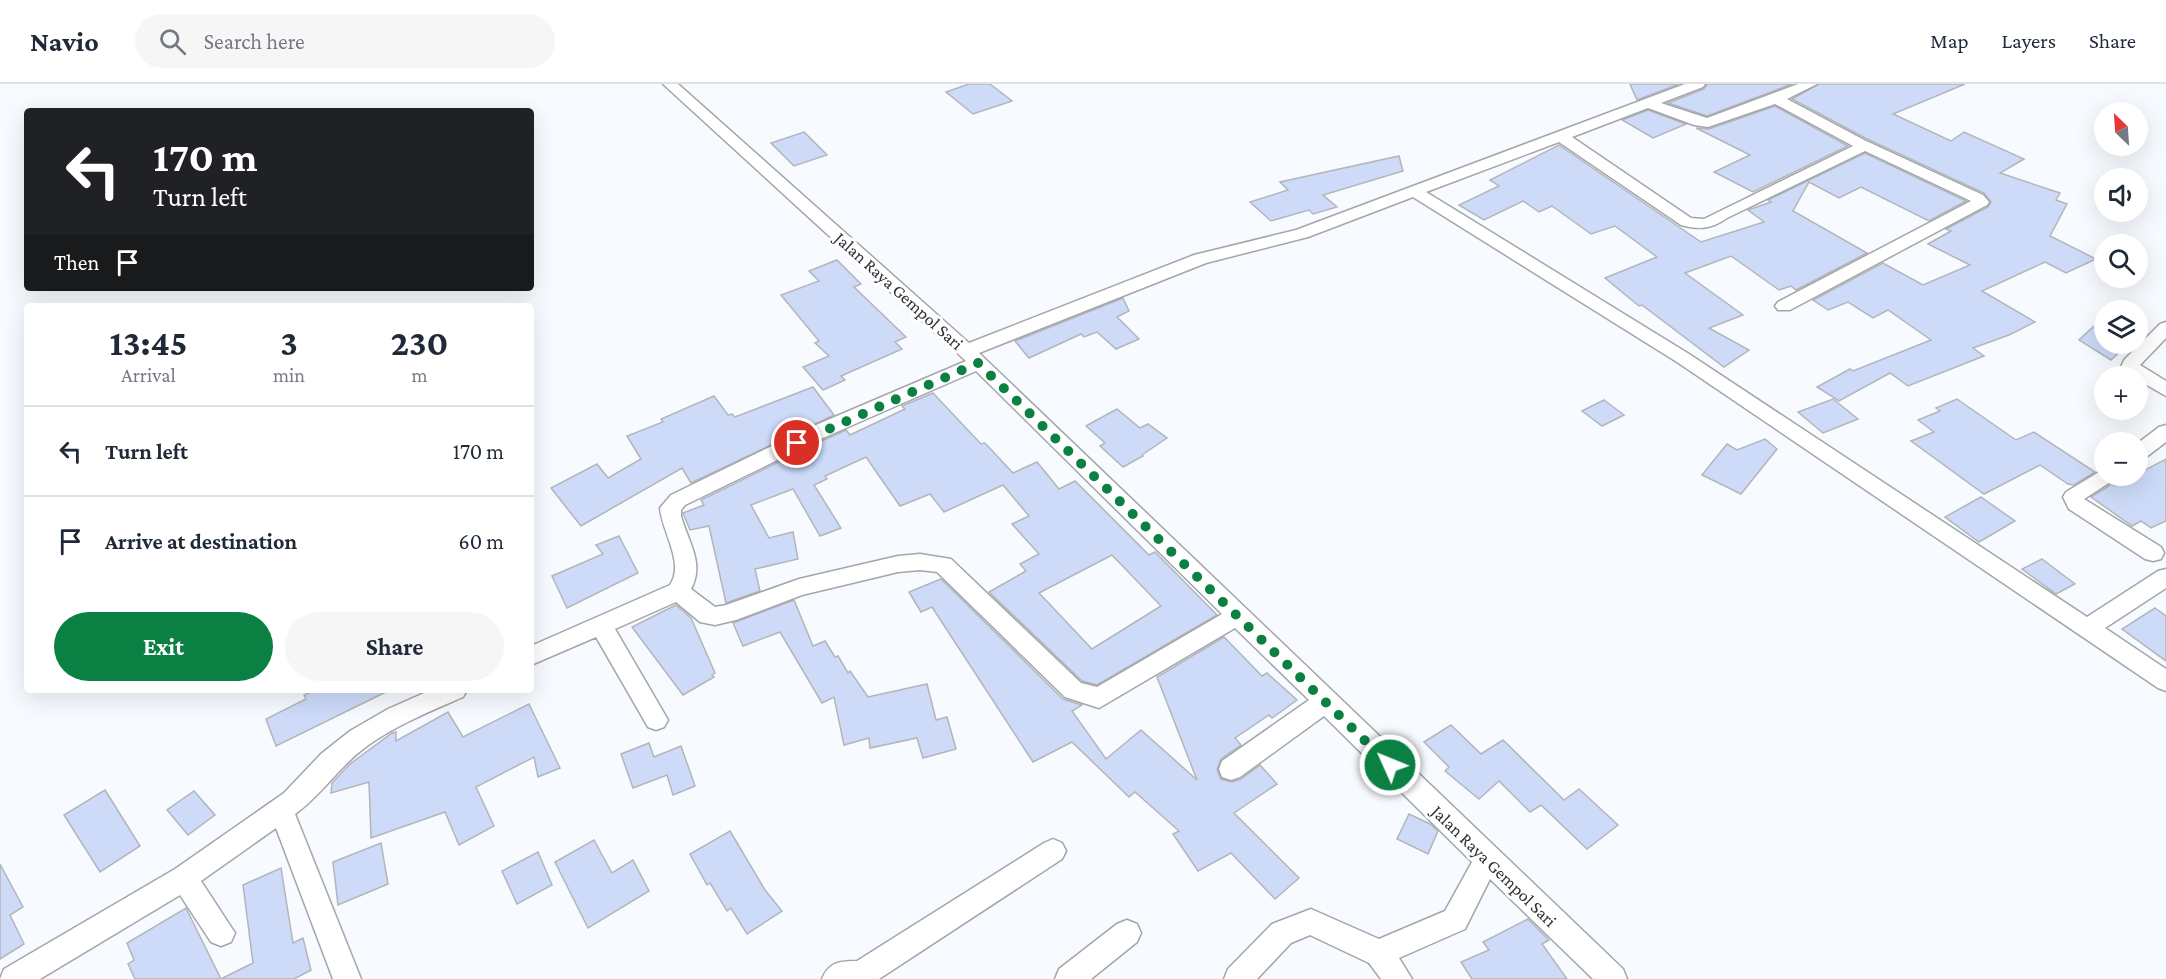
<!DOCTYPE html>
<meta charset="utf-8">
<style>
body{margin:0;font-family:"Crimson Pro",serif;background:#f6f6f7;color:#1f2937;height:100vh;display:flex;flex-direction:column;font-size:22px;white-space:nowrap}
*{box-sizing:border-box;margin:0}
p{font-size:20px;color:#747a83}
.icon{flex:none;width:33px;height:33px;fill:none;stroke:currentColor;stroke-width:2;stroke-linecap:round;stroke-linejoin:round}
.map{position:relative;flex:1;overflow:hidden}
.drawer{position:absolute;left:24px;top:219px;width:510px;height:390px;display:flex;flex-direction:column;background:#fff;border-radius:6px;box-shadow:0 6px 24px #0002}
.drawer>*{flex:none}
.guide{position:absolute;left:24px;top:24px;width:510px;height:183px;border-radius:6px;box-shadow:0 6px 24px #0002;background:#202124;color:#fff;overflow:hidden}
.needle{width:39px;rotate:335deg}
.fabs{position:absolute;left:2094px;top:18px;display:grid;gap:12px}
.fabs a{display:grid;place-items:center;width:54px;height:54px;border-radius:50%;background:#fff;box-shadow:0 6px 24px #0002;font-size:30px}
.pin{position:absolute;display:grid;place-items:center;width:51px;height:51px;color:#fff;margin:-26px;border:3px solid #fff;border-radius:50%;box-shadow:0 2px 6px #0007}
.me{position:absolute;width:66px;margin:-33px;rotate:314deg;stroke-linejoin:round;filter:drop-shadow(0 0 4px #0008)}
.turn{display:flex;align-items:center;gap:21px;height:126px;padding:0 30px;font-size:27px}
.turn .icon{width:78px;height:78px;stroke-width:2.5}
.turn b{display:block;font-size:42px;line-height:51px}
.then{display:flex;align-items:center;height:57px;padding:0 30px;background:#0003;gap:12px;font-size:22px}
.eta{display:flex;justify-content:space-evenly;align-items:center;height:102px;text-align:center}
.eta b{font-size:36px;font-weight:700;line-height:42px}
.cta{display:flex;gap:12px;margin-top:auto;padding:12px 30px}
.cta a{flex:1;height:69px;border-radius:36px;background:#0b8043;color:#fff;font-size:24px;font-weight:700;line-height:69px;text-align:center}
.cta a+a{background:#f6f6f7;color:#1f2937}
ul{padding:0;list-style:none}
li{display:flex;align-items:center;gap:18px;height:90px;padding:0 30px;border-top:2px solid #e0e1e3}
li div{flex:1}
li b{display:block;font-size:22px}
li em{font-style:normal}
header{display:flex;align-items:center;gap:36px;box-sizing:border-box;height:84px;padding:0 30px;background:#fff;border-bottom:2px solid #e0e1e3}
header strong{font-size:28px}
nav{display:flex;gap:33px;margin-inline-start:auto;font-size:21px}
.search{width:420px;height:54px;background:#f6f6f7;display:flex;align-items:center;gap:15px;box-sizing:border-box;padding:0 21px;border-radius:33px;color:#747a83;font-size:22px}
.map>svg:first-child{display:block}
.building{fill:#cddbf9;stroke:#b3b5b9;stroke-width:1.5;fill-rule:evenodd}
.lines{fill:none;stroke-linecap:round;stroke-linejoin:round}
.minor-casing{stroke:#a3a5a9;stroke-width:3}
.minor{fill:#fff;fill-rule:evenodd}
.route{stroke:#0b8043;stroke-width:10;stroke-dasharray:0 18}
.labels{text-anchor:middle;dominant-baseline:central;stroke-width:6;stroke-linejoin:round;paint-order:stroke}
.street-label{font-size:18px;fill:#313133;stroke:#fff}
</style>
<header>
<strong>Navio</strong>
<div class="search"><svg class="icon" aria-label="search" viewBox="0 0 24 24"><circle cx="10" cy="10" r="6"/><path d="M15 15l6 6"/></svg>Search here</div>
<nav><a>Map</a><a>Layers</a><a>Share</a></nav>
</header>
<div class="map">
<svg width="2166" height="895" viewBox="0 0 2166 895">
<rect width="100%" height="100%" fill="#f7fafe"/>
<g class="building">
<polygon points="969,0 990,0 1012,17 973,30 946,8"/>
<polygon points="1630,0 1679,0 1637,16"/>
<polygon points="1707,0 1792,0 1707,32 1668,19 1704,5"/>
<polygon points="1819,0 1965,0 1893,30 1951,57 1964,48 2024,75 2000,89 2060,109 2056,116 2067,120 2050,152 2096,175 2066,189 2045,178 1982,207 2035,238 2009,251 1973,264 1984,272 1908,302 1890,289 1839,317 1817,303 1850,285 1853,287 1931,256 1888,226 1873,234 1848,218 1828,226 1813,216 1883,179 1923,201 1970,181 1928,160 1951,147 1946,145 1988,123 1991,118 1984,109 1865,54 1792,15"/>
<polygon points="1775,22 1848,62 1753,108 1714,88 1750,71 1696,44 1709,45"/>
<polygon points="1648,26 1686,40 1653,54 1622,36"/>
<polygon points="804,48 827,71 794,82 771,59"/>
<polygon points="1559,61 1701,158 1764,138 1748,126 1771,118 1768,116 1865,69 1966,117 1929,137 1861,103 1839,114 1809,98 1793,127 1867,169 1796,206 1791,202 1779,206 1731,172 1685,189 1743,231 1709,244 1749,266 1724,283 1642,221 1639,222 1605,194 1657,173 1615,142 1591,150 1552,122 1539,128 1523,117 1484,136 1459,121 1499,102 1490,96"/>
<polygon points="1399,72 1403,87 1323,111 1337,123 1313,130 1309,126 1271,137 1250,118 1288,106 1280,98"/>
<polygon points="837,176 861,200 854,203 906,253 895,258 902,265 841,292 845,296 823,306 803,283 829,272 815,259 819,257 781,211 819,197 809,187"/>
<polygon points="1123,214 1129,227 1117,233 1139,255 1116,265 1097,248 1084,253 1081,250 1029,274 1015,257"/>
<polygon points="2104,233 2104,260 2128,260 2111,276 2079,256"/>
<polygon points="813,303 834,331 691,399 682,384 581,442 551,404 597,380 608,394 641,375 627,352 663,338 661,335 714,312 728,331 732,330 735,333"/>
<path d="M933,309l48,51 4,-1 28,30 24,-11 22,27 16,-8 74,74 6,-3 62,63 -120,70 -15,-4 -93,-89 37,-21 -6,-7 19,-10 -27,-30 17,-8 -26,-31 -59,27 -14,-18 -30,12 -34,-49 -41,19 2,3 -13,6 27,43 -21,8 -27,-47 -42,16 18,33 24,-6 5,27 -43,10 5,22 -34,12 -17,-77 -19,4 -7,-17 21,-8 -3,-5 123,-60 22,-10 4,5 55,-26 -3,-3zM1112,471l49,51 -69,43 -53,-56z"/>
<polygon points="1833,315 1858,335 1823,349 1798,328"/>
<polygon points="1957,315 2016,356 2034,348 2095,388 2074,401 2068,400 2040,381 1984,410 1911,357 1934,348 1918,336 1940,327 1936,324"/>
<polygon points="1604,316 1624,331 1602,342 1582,327"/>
<polygon points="1117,325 1140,344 1148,340 1167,354 1142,371 1143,372 1123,383 1100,362 1105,359 1086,342"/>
<polygon points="1765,355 1777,365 1741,410 1702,391 1727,360 1737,366"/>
<polygon points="2166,375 2166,437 2151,444 2141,437 2132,442 2091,413 2112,400 2115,402"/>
<polygon points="1981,413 2015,437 1979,458 1945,433"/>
<polygon points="619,452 638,489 567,524 552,492 603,470 596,461"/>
<polygon points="2042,475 2075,500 2056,510 2022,485"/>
<polygon points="941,495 1063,615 1082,621 1072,627 1106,675 1141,646 1197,696 1157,593 1224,553 1262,592 1267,589 1297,616 1272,634 1269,631 1235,654 1241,661 1221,675 1217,686 1221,695 1232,698 1241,695 1260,681 1277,700 1234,729 1299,794 1275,815 1231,769 1198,787 1173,750 1179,747 1135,708 1129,713 1072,658 1033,678 932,523 921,528 909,508"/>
<polygon points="794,516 813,562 825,557 835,573 838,572 848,589 850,587 868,613 927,600 936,636 947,633 956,665 923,674 917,654 870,664 869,654 844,661 834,613 822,619 780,548 743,562 733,539"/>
<polygon points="676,521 691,534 715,589 712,591 714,593 683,611 632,543"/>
<polygon points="2155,524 2166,532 2166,577 2122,545"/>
<polygon points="315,606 390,606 276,662 266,635 306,615 304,611"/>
<polygon points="529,620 560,684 538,693 534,673 476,703 494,742 459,761 445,728 371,754 369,698 331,709 332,699 350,680 392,649 396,648 396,657 448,628 463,653"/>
<polygon points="1451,641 1481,670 1503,656 1564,716 1579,705 1618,741 1587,765 1541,721 1530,728 1499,697 1479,715 1445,687 1449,683 1424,658"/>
<polygon points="649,659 654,673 681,662 695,702 673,711 667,691 633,704 621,670"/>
<polygon points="105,706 140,762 100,788 64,731"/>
<polygon points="194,707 215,731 188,751 167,726"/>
<polygon points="1409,730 1430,740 1438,747 1428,770 1397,755"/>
<polygon points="730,747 765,806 782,827 747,850 731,824 727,827 710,799 707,801 690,770"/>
<polygon points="594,756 612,789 633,776 649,807 588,844 555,778"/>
<polygon points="381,759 388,800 338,821 333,778"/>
<polygon points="538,768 552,801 517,820 502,787"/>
<polygon points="0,780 23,823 10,831 24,860 0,875"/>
<polygon points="281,784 293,859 303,854 311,886 294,895 135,895 128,880 134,876 127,859 186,824 221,895 253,879 243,801"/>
<polygon points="1528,835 1549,856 1542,860 1567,895 1472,895 1461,878 1489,866 1483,858"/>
</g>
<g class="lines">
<g class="minor-casing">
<g id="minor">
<path d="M663,0h15l291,259 225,-88 102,-25 389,-146h20l-2,3 -42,16 46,15 91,-34h19l-30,15 77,41 119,55 6,7 -2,3 -197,105h-12l-3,-4 3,-4 193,-101 -106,-50 -138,67c-16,11 -27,12 -46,7l-122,-83 -133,50 263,162 398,263 71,-46 8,-2v19l-61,40 61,41v22l-8,-3 -481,-326 -264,-165 -105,40 -102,26 -227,90 644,616 4,10h-34l-103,-100 -25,50 -66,29 13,21h-31l-12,-16 -59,-28 -19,8 -34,36h-33l4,-10 44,-45 39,-15 68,30 66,-28 27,-49 -148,-146 -84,61 -9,3 -9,-3 -3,-8 3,-8 87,-61 -74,-72 -136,80 -34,-11 -128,-125 -17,-2 -22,2 -96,23 -66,25 -21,5 -15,-3 -24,-20 -61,27 53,91 -4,7 -8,3 -8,-3 -52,-90 -65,28v-19l139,-61c15,-22 -8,-53 -10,-77l11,-13 138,-67 157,-67zM1775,20l78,42 -149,73 -13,-1 -119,-81 76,-29 46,17 14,2zM976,287l246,243 -125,73 -16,-4 -130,-124 -31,-5 -22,2 -99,23 -73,26 -11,2 -24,-18c14,-26 -3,-47 -10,-73v-6l4,-5 138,-67z"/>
<path d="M2166,238v16l-26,27 26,16v15l-28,-16v-4c-8,0 -13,-3 -17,-9l3,-7 36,-36z"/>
<polygon points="2166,341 2166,358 2145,374 2138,376 2138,359 2159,343"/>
<polygon points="2104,385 2104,392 2115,392 2112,397 2084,415 2161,463 2164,469 2161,475 2153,477 2145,475 2069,425 2063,413 2066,408"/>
<path d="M431,606h36l-4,7c-32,14 -67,28 -96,49 -27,19 -45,49 -72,68l66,165h-28l-57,-151 -75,53 34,52 -4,9 -10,4 -10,-4 -31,-47 -140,84h-40l4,-10 171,-100 109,-76 37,-39 29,-23 38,-22z"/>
<path d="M1053,755l9,4 4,8 -4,8 -183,120h-57c7,-17 18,-18 35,-18l187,-118z"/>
<polygon points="1127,836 1137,840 1141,849 1137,858 1091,895 1055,895 1059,885 1117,840"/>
</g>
</g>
<use href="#minor" class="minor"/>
</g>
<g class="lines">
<polyline class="route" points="797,359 978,279 1390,681"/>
</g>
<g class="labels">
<g class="street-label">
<text transform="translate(899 207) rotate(42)">Jalan Raya Gempol Sari</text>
<text transform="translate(1494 782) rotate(44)">Jalan Raya Gempol Sari</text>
</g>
</g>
</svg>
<div class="fabs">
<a><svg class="needle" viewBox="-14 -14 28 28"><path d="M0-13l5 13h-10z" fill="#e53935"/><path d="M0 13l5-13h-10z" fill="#747a83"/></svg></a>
<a><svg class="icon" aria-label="sound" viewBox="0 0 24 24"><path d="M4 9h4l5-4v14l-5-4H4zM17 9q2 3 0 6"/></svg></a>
<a><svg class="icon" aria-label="search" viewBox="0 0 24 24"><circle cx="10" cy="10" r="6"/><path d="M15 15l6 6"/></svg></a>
<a><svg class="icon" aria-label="layers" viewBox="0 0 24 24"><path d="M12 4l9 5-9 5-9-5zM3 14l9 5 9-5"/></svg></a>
<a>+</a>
<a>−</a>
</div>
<div class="pin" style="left:797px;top:359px;background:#d93025"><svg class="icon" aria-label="arrive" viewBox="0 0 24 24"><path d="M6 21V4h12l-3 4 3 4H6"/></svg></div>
<svg class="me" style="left:1390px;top:681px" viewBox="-20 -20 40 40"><circle r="17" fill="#0b8043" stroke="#fff" stroke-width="3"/><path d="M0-11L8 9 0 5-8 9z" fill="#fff"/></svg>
<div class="guide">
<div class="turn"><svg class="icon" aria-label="left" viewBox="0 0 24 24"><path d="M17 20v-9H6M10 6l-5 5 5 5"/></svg><div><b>170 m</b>Turn left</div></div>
<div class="then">Then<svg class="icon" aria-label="arrive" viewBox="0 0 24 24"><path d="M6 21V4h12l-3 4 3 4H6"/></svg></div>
</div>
<section class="drawer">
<div class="eta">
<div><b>13:45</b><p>Arrival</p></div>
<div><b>3</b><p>min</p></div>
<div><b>230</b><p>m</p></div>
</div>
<ul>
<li><svg class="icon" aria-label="left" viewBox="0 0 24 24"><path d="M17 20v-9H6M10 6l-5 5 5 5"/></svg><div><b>Turn left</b></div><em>170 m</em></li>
<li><svg class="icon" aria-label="arrive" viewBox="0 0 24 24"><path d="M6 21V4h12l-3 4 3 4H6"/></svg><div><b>Arrive at destination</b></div><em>60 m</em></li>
</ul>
<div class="cta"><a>Exit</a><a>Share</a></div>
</section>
</div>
